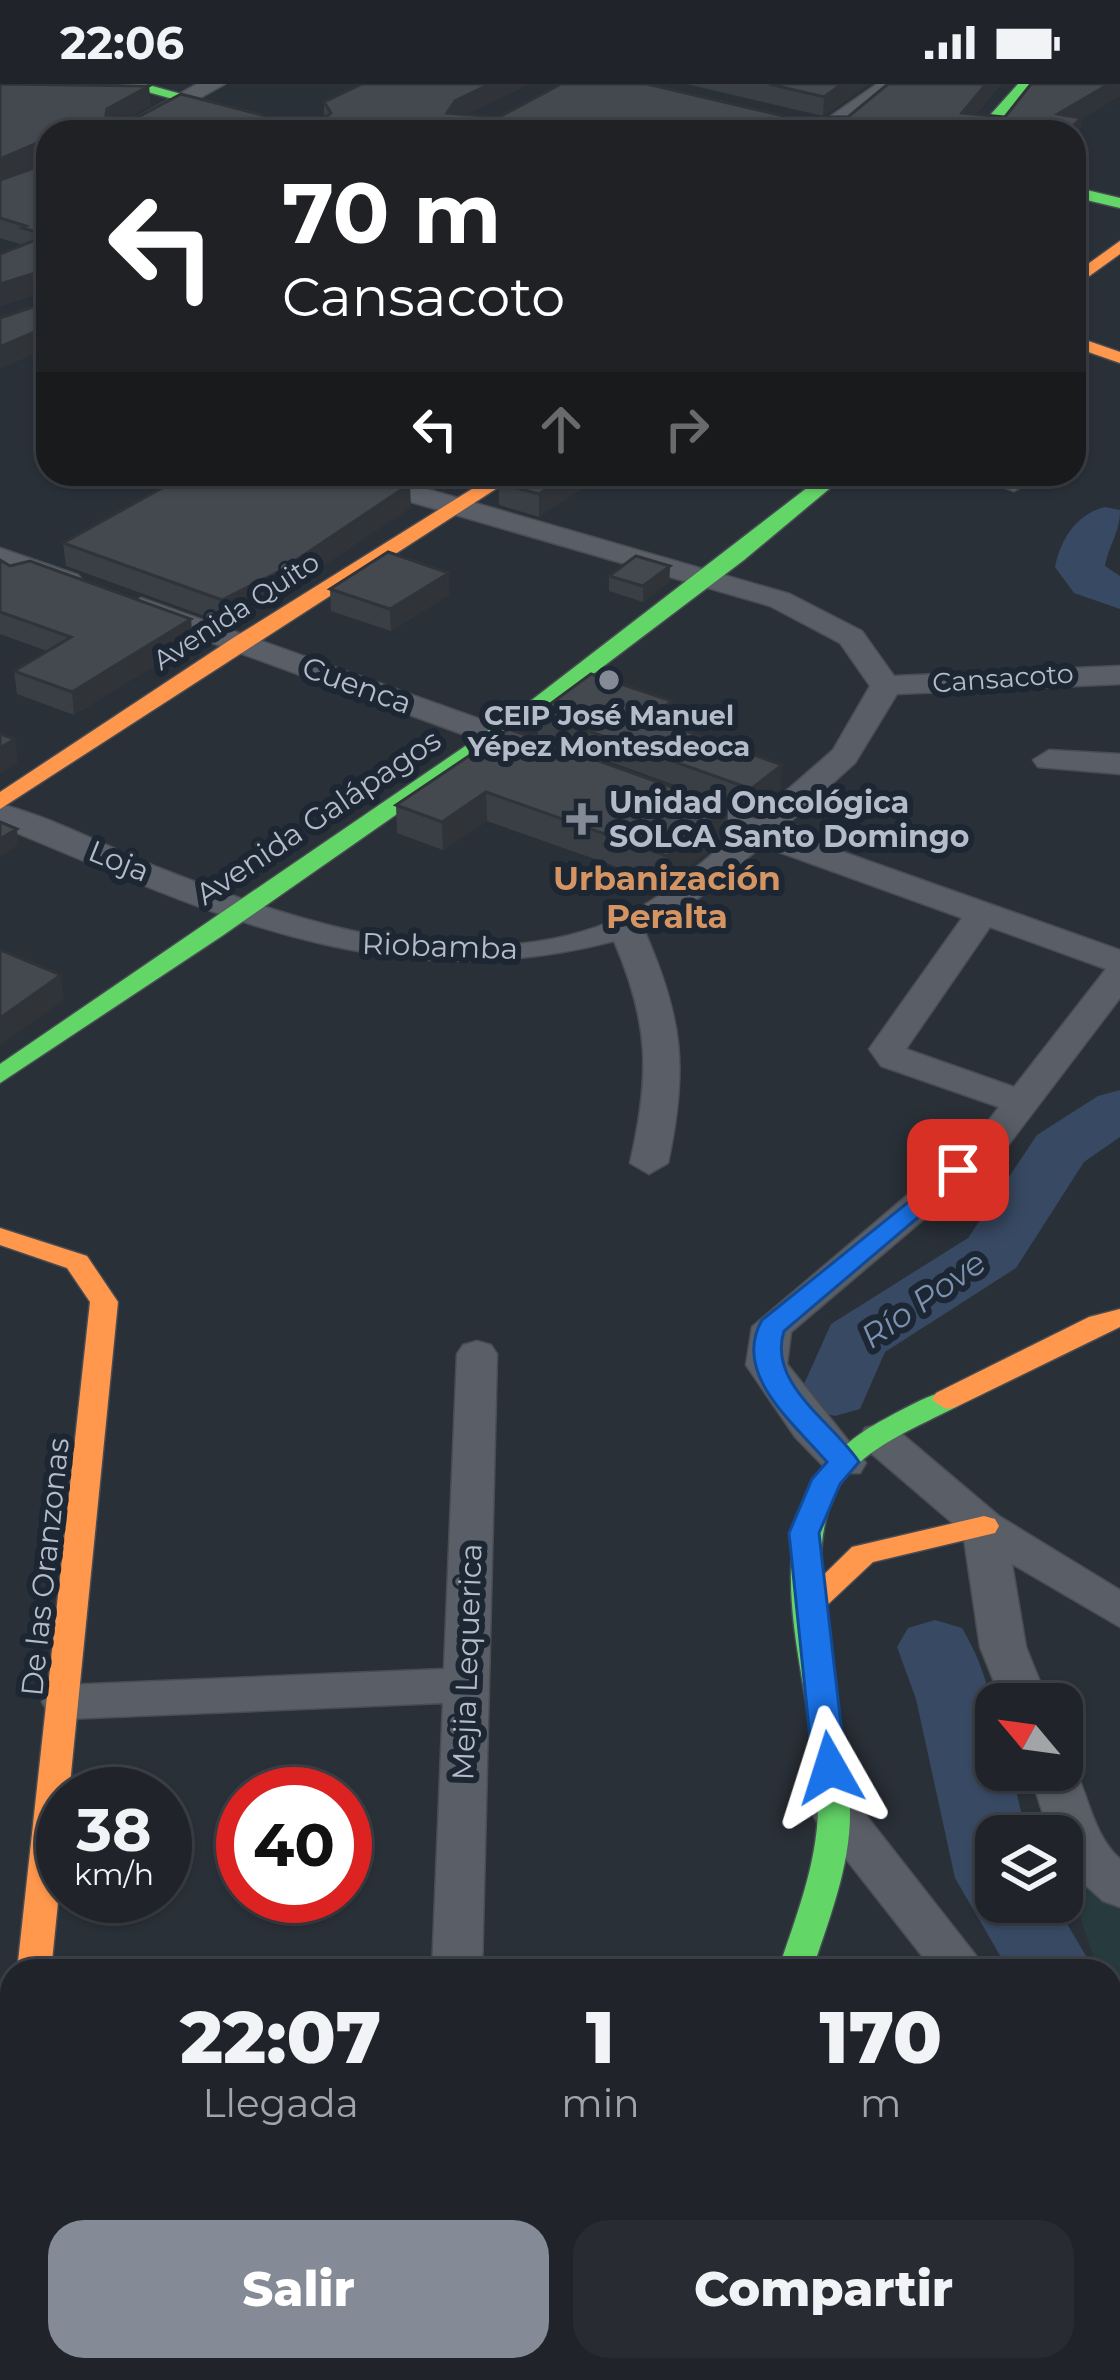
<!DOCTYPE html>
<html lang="es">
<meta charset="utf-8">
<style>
body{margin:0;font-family:Montserrat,sans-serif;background:#282c32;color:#f1f3f6;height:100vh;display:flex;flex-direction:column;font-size:45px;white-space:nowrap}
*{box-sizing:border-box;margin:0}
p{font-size:39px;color:#a2a4a8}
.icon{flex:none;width:66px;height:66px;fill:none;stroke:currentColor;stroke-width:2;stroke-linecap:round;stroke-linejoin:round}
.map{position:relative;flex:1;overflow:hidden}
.details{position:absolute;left:0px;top:1875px;width:1122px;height:423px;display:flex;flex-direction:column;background:#20242a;border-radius:36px 36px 0 0;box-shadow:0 3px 9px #0004,0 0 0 3px #3d4147}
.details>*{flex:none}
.top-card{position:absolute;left:36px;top:36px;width:1050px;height:366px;border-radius:36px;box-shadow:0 3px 9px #0004,0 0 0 3px #3d4147;background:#202124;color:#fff;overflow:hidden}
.needle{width:78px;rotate:299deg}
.tools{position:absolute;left:975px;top:1599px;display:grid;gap:24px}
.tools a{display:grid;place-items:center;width:108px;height:108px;border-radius:24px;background:#20242a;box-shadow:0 3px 9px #0004,0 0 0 3px #3d4147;font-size:60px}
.speed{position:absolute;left:36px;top:1683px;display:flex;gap:24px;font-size:60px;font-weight:700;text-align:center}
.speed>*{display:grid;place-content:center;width:156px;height:156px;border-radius:50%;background:#20242a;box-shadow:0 3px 9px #0004,0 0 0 3px #3d4147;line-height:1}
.speed small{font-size:30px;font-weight:400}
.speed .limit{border:18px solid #d22;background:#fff;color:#111}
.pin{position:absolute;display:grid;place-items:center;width:102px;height:102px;color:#fff;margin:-51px;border-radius:24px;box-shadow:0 6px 18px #0006}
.me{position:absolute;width:132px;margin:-66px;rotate:354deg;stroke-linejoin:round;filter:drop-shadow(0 0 9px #0008)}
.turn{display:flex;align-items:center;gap:42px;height:252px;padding:0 48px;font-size:54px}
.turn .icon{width:156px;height:156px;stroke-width:2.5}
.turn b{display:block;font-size:84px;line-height:102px}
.lanes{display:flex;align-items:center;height:114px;padding:0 48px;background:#0003;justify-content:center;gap:60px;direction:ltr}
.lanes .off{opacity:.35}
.eta{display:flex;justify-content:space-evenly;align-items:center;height:204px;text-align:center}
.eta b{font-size:72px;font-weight:800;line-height:84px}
.button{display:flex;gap:24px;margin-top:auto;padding:24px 48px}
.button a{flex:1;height:138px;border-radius:36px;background:#848b96;color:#fff;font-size:48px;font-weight:800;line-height:138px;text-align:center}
.button a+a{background:#282c32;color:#f1f3f6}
.status{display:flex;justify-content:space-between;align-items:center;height:84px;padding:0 60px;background:#20242a;direction:ltr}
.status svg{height:33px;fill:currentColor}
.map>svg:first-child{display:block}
.green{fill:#273a3e}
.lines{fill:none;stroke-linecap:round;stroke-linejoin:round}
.river{fill:#384963;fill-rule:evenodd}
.street-casing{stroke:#484c53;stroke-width:3}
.fast-casing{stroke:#484c53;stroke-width:3}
.slow-casing{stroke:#484c53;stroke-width:3}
.jam-casing{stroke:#484c53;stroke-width:3}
.street{fill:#5a5e66;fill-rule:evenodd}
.fast{fill:#63d668;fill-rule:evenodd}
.slow{fill:#ff974d;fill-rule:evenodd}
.jam{fill:#b3261e;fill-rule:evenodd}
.wall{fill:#3a3f45;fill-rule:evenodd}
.shaded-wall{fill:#303338}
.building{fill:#444950;stroke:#303338;stroke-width:3}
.route{fill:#1a73e8;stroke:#114b97;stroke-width:3}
.poi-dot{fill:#848b96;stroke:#1d2633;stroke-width:4.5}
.labels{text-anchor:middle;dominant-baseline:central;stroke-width:12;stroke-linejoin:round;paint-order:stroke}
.far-street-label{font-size:27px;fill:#b4bcc9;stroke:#1d2633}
.far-poi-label{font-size:27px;font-weight:bold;fill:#b4bcc9;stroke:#1d2633}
.street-label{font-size:30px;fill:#b4bcc9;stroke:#1d2633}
.poi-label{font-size:30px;font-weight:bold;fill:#b4bcc9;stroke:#1d2633;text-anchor:start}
.neighbourhood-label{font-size:33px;font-weight:bold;fill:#d59563;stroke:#1d2633}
.water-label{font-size:33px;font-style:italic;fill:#7c92b1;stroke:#1d2633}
</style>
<div class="status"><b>22:06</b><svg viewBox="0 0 49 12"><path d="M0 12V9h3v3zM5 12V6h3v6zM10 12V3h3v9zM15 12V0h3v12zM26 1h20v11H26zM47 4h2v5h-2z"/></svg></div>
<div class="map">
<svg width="1120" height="2296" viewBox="0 0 1120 2296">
<rect width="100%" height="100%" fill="#2a3038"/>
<polygon class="green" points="1067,1792 1120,1818 1120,1957 1110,1925 1110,1887 1098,1887"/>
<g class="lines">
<g class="river">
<path d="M1105,423l15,3c0,23 -11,34 -15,56l15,10v33l-46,-16 -19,-26c6,-28 21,-53 50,-60z"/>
<polygon points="1120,1006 1120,1053 1084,1078 1016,1184 885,1268 860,1325 835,1332 810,1325 800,1309 831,1240 968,1154 1037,1051 1098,1012"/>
<path d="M935,1536l27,8c28,47 34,88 34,142h15l16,66h-31v66h58l41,69h-86l-54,-93 -39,-179 -19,-52 11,-19z"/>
<polygon points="1110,1943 1120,1946 1120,2027 1110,2024"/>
</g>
<g class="street-casing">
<g id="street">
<polygon points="197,0 225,0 139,48 111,48"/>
<polygon points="877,0 903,0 834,48 808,48"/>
<path d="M331,390h44l415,120 72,37 32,45 226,-10v18l-223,10 -42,69 -74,67 339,120v48l-117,154 -212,180 -4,32 79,99 -6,10h-30l-35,-36 -49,-72 6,-38 225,-191 22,-29 -118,-41 -12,-17 93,-131 -200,-72 -77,63 -40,23c38,87 43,137 23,231l-19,11 -19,-11c20,-87 20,-138 -16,-222 -230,60 -405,-29 -614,-115v-22c55,14 109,44 162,65 139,55 316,114 462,47 41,-20 76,-52 111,-81l-69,-30 -4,-7 4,-7h24l64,28 79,-69 37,-64 -30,-43 -70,-37 -435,-126zM990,843l116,42 -92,118 -108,-38z"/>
<polygon points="971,390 1014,390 1028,399 1014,407"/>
<polygon points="0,464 78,491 83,497 68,506 0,483"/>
<polygon points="141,514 536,655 541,662 536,669 514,669 130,529 126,523"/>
<polygon points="1049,666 1120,670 1120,690 1038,683 1033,676"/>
<polygon points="477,1257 491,1261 497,1270 482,1887 432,1887 443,1619 65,1635 49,1630 42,1618 49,1606 65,1601 444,1585 457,1270 463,1261"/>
<polygon points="880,1340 895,1344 999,1432 1120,1506 1120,1543 1012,1480 1026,1563 1049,1620 1003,1620 980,1563 963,1448 865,1364 859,1354 865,1344"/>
<path d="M1062,1672c25,15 24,73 58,103v48l-17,-6 -41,-37v-28h-12l-21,-66h33z"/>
<polygon points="834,1707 851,1712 988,1887 934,1887 817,1738 810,1725 817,1712"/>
<polygon points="1110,2050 1120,2054 1120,2106 1110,2103"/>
</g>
</g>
<g class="fast-casing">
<g id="fast">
<polygon points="119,0 145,0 318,48 292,48"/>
<polygon points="1018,0 1034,0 992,48 975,48"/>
<polygon points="1074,103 1120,114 1120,124 1074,113"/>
<polygon points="825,390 847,390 744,476 539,631 222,852 0,999 0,980 524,622"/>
<path d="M946,1307l10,2 4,7 -4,7c-37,19 -81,36 -109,68 -61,72 3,247 3,335 1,55 -21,109 -38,161h-34c17,-52 39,-106 40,-161 1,-135 -92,-302 61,-388 21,-11 44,-25 67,-31z"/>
<polygon points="70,2286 108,2286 107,2296 69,2296"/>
<polygon points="576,2286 653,2286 657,2296 580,2296"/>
</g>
</g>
<g class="slow-casing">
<g id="slow">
<polygon points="1120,157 1120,170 1074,203 1074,190"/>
<polygon points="1074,252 1120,268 1120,279 1074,263"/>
<polygon points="496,390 519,390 0,725 0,708 233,554"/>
<polygon points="0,1144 87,1172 118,1218 69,1710 63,1710 63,1769 51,1887 17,1887 90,1218 67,1184 0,1161"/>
<polygon points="1120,1225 1120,1243 956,1323 946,1325 932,1316 936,1309 1089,1233"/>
<polygon points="984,1432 995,1435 999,1442 995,1449 873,1478 823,1525 801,1525 797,1517 852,1463"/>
</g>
</g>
<g class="jam-casing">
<polygon id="jam" points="0,2012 12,2016 12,2048 0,2044"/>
</g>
<use href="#street" class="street"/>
<use href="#fast" class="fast"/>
<use href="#slow" class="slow"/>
<use href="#jam" class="jam"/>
</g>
<g class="wall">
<path d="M0,0l151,21 -21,11 194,1v-15l175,15h349l40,-33h113l-25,30 29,3 115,-33v12l-39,23 -2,19 -5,5v-11h-1026v158l-48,16 23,-61 -23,-7zM48,75v4l-43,15z"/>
<polygon points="686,0 869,0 823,32"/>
<polygon points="391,390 471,390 445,406"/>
<polygon points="603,390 539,433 499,421 499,399"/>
<polygon points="411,423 281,510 224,539 66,482 63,459"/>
<polygon points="0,476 10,482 193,558 74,631 17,610 14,587 47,567 0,550"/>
<polygon points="670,482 669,498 643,518 609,507 609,492"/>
<polygon points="449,489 449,511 391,547 331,527 330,505"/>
<polygon points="538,629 672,640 670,641 781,704 750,728 538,652"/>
<polygon points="509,645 727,752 666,800 487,737 443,766 397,749 396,721"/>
</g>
<g class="shaded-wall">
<polygon points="490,0 531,0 455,36 447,29 455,17"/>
<polygon points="842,0 869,0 823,32 824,13"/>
<polygon points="986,0 1001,0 961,48 962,29"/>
<polygon points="1109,0 1120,0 1120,12 1081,35 1079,54 1074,59 1074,48 1067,48 1058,30"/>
<polygon points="149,2 151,21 109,44 106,31 107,25"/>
<polygon points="47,55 48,75 0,96 0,75"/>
<polygon points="48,185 48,206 0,222 0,200"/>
<polygon points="48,242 48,264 0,285 0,263"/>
<polygon points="445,390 471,390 445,406"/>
<polygon points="569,390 603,390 539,433 539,410"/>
<polygon points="410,400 411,423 281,510 224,539 222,516"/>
<polygon points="670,482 669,498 643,518 643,502"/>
<polygon points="449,489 449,511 391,547 390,525"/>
<polygon points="191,535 193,558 74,631 72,608"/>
<polygon points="672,617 672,640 649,657 650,634"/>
<polygon points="15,655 18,678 0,690 0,664"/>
<polygon points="782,681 781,704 750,728 751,705"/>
<polygon points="486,708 487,737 443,766 442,738"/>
<polygon points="728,723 727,752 666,800 667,772"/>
<polygon points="17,745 18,761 0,773 0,755"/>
<polygon points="61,891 64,916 0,961 0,934"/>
</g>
<g class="building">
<polygon points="0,0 149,2 107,25 106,31 140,32 181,10 270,33 326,33 331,29 324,18 362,0 490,0 455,17 447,29 499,33 561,0 647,0 788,33 848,33 888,0 986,0 962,29 1005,33 1031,0 1109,0 1058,30 1081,34 1067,48 970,48 951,45 948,48 48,48 48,185 0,200 0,170 48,151 22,144 26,142 0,134 0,96 48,79 47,55 0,75"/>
<polygon points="769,0 842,0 824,13"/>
<polygon points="48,218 48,242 0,263 0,234"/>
<polygon points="187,390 375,390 410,400 280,487 222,516 63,459"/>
<polygon points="513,390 569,390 539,410 499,399"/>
<polygon points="388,468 449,489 390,525 330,505"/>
<polygon points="636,472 670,482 643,502 609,492"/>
<polygon points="0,476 10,482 30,477 191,535 72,608 14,587 71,553 0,528"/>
<polygon points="591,590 672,617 650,634 782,681 751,705 538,629"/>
<polygon points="509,645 728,723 667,772 486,708 442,738 396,721"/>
<polygon points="0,650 15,655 0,664"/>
<polygon points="0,738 17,745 0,755"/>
<polygon points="0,866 61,891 0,934"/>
</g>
<path class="route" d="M958,1078l10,2v11l-184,156c-17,53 49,91 75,131l-19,22 -21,49 27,235 -16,12 -17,-12 -24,-235 23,-54 15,-17c-33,-39 -96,-88 -65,-142z"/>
<g class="poi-dot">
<circle cx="609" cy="596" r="12"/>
<path d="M576 717h12v12h12v12h-12v12h-12v-12h-12v-12h12z"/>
</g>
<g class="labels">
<g class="far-street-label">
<text transform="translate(236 527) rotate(-33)">Avenida Quito</text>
<text transform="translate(1003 594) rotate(-4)">Cansacoto</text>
</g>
<g class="far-poi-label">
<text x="609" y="631">CEIP José Manuel<tspan x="609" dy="31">Yépez Montesdeoca</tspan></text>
</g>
<g class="street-label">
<text transform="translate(357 601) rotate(20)">Cuenca</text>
<text transform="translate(318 733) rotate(-34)">Avenida Galápagos</text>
<text transform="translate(119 777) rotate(22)">Loja</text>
<text transform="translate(440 862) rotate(2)">Riobamba</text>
<text transform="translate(45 1483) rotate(-84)">De las Oranzonas</text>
<text transform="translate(467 1578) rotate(-88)">Mejia Lequerica</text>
</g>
<g class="poi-label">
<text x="609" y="718">Unidad Oncológica<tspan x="609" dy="34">SOLCA Santo Domingo</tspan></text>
</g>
<g class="neighbourhood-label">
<text x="667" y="794">Urbanización<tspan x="667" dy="38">Peralta</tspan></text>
</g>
<g class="water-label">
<text transform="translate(923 1215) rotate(-35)">Río Pove</text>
</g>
</g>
</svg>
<div class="tools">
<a><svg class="needle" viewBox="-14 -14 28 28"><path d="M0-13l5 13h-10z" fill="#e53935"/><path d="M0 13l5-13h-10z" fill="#a2a4a8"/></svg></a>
<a><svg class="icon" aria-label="layers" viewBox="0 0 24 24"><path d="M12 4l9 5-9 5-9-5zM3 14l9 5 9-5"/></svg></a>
</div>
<div class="speed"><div>38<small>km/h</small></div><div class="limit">40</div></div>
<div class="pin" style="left:958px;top:1086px;background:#d93025"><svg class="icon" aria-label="arrive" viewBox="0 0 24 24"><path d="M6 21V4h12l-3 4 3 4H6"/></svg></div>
<svg class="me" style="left:830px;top:1684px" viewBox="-20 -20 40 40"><path d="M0-17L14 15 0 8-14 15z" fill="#1a73e8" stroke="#fff" stroke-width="4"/></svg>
<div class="top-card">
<div class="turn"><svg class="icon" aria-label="left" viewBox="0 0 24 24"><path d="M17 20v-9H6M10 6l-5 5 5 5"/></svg><div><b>70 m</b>Cansacoto</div></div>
<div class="lanes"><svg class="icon" aria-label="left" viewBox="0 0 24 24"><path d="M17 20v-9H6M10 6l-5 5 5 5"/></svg><svg class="icon off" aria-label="ahead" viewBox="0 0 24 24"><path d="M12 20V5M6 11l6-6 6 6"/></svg><svg class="icon off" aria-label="right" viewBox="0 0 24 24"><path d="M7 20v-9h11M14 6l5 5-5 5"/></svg></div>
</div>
<section class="details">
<div class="eta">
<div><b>22:07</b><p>Llegada</p></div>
<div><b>1</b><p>min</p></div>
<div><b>170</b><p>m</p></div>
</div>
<div class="button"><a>Salir</a><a>Compartir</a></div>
</section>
</div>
